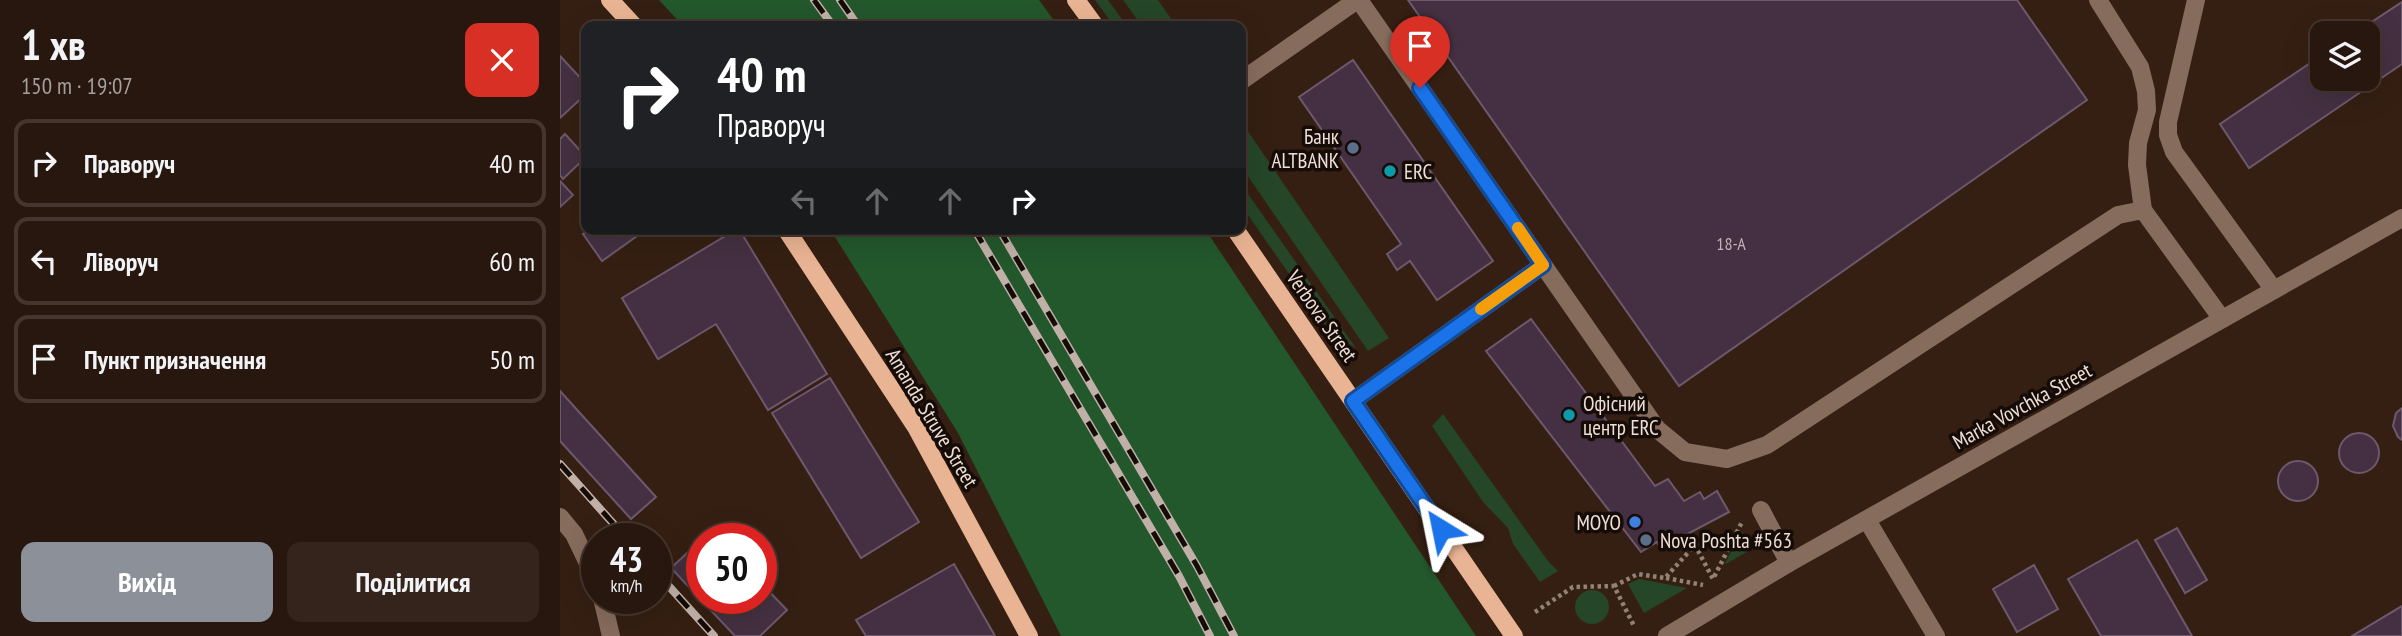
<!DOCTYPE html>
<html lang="uk">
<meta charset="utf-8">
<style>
body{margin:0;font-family:"PT Sans Narrow",sans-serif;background:#34241c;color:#f1f3f6;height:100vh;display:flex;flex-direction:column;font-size:26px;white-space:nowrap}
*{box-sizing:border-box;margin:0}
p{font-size:23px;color:#a59f9e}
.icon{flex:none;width:38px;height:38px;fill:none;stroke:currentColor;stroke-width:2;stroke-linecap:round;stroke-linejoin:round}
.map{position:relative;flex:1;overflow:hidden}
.side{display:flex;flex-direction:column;background:#28170e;width:560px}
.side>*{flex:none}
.guide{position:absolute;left:21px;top:21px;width:665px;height:214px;border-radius:14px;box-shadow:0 7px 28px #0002,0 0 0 2px #44362e;background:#202124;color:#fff;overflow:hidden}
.fabs{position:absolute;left:1750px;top:21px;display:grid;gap:14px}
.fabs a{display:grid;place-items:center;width:70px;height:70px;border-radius:14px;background:#28170e;box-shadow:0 7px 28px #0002,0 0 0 2px #44362e;font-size:35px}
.speed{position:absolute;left:21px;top:523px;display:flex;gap:14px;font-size:35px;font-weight:700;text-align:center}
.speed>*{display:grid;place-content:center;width:91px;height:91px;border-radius:50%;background:#28170e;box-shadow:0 7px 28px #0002,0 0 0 2px #44362e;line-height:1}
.speed small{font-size:18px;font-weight:400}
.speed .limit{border:10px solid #d22;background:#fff;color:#111}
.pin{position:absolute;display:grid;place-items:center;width:60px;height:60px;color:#fff;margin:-72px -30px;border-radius:50% 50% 50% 0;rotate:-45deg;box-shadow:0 0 7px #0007}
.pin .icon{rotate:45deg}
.me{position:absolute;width:77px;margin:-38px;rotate:325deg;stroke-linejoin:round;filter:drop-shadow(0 0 5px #0008)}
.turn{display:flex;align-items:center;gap:24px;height:147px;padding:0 21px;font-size:32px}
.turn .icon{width:91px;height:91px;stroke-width:2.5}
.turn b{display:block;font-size:49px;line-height:60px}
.lanes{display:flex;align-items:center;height:66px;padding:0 21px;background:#0003;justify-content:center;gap:35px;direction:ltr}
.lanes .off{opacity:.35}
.round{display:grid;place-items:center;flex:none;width:74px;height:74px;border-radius:14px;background:#34241c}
.summary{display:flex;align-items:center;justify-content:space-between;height:119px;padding:0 21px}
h1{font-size:42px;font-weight:700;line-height:52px}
.cta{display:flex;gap:14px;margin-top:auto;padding:14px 21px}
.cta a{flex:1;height:80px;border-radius:14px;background:#8c9099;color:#fff;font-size:28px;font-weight:700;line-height:80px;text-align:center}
.cta a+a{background:#34241c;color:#f1f3f6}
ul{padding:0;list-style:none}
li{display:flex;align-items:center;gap:21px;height:88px;margin:0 14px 10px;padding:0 7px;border:4px solid #44362e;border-radius:14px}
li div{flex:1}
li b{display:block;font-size:26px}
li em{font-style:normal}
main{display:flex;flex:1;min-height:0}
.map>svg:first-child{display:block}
.green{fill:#254629}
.forest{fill:#23572c}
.building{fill:#443042;stroke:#6e586c;stroke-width:2}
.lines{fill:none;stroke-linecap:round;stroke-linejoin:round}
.path{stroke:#938076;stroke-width:4.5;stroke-dasharray:3.5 3.5;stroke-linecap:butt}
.minor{stroke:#866c5d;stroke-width:18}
.major{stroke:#e9b493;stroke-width:18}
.rail-casing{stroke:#c1b0a7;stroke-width:8}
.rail{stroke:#160c07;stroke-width:5;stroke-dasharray:16;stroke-linecap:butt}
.route-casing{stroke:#114b97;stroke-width:18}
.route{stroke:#1a73e8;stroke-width:12}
.slow{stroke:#f59e0b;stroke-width:12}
.service-dot{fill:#5c6f8a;stroke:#160c07;stroke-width:2.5}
.culture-dot{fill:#0f9aa8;stroke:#160c07;stroke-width:2.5}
.shop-dot{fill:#3f7fe0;stroke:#160c07;stroke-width:2.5}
.labels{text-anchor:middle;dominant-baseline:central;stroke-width:7;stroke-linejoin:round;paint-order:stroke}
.number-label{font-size:18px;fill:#c4b2b1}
.poi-label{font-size:21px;fill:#eeded6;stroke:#160c07;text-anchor:start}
.street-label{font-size:21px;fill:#eeded6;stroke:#160c07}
</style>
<main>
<section class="side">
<div class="summary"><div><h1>1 хв</h1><p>150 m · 19:07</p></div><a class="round" style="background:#d93025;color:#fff"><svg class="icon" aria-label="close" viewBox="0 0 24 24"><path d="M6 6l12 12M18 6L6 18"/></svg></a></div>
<ul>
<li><svg class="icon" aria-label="right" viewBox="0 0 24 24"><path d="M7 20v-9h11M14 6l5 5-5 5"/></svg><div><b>Праворуч</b></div><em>40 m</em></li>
<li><svg class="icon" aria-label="left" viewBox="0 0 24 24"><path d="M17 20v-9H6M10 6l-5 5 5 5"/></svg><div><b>Ліворуч</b></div><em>60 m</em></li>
<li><svg class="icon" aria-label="arrive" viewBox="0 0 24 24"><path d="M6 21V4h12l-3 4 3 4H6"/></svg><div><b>Пункт призначення</b></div><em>50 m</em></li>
</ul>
<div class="cta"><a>Вихід</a><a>Поділитися</a></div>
</section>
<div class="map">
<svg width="1842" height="636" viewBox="0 0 1842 636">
<rect width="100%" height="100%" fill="#351f12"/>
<g class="green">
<polygon points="535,0 548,0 567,26 554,26"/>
<polygon points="563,0 598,0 616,26 582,26"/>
<polygon points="687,130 829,338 808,351 681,166 681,134"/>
<polygon points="681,184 796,348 771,334 681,205"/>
<polygon points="883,414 988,561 998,571 980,582 953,544 948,528 923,502 872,426"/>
<polygon points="1182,531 1192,549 1164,565"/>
<polygon points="1079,579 1127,588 1084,613 1068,584"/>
<circle cx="1032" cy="607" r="17"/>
</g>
<g class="forest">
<polygon points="99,0 479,0 498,26 123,26"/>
<polygon points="270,229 645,229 916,636 501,636 398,433"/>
</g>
<g class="building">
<polygon points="848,0 1457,0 1527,100 1119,386"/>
<polygon points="1842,2 1842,64 1689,168 1660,124 1762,55 1762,79 1808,79 1808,33 1795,33"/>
<polygon points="0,56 26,84 26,94 0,118"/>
<polygon points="793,60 933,261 877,300 850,261 837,270 827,254 841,244 739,97"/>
<polygon points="5,134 26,157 3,179 0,175 0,139"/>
<polygon points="0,181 13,195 0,207"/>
<polygon points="30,229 87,229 42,261 23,234"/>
<polygon points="177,229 179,229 267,374 208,410 156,324 98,359 62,298"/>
<polygon points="971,319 1095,486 1108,479 1124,501 1140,492 1144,499 1157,491 1169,512 1118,539 1115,535 1099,546 1097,542 1081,552 926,351"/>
<polygon points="270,378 359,522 301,558 212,413"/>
<polygon points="0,391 96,497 71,519 0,441"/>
<polygon points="1842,408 1842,440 1838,437 1833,426 1836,413"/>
<circle cx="1799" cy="453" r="20"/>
<circle cx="1738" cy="481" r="20"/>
<polygon points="1617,528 1647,580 1625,593 1595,540"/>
<polygon points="152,530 160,539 142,539"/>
<polygon points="142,539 142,598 201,598 201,583 227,610 200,636 175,636 111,568"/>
<polygon points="1577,540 1632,636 1541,636 1508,579"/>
<polygon points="394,564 435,636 306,636 296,620"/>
<polygon points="1474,565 1498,609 1457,632 1433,589"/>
<polygon points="1842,606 1842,636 1792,636"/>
</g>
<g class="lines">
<g class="path">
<polyline points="1136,545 1169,548"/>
<polyline points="1106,578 1143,585"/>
<polyline points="1054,586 1078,574 1105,578 1135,545 1153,579 1182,522"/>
<polyline points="975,612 1013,587 1054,586 1074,626"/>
</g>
<g class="minor">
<polyline points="799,0 1097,429 1125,452 1167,459 1207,445 1558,215 1583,210"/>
<polyline points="1538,0 1580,67 1586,91 1587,110 1578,143 1577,165 1583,210 1662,319"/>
<polyline points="1636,0 1608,122 1608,135 1614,152 1714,290"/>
<polyline points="681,81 797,0"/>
<polyline points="793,401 983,265"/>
<polyline points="1201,510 1229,563"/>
<polyline points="0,517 14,534 37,582"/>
<polyline points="1307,520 1376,636"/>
<polyline points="42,598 51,636"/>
<polyline points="1107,636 1229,563 1842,218"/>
</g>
<g class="major">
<polyline points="50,0 74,26"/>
<polyline points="516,0 535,26"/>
<polyline points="226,229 356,427 469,636"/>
<polyline points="675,229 954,636"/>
</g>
<g class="rail-casing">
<g id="rail">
<polyline points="254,0 273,26"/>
<polyline points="280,0 298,26"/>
<polyline points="414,229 619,576 650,636"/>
<polyline points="439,229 637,566 674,636"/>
<polyline points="0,464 67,539"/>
<polyline points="96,572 154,636"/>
</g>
</g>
<use href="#rail" class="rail"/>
</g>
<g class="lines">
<g class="route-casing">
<polyline id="route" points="860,88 983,265 793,401 881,529"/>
</g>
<use href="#route" class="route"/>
<polyline class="slow" points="921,309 983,265 958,228"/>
</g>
<g class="service-dot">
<circle cx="793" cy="148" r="7"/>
<circle cx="1086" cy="540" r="7"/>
</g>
<g class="culture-dot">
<circle cx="830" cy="171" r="7"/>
<circle cx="1009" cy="415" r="7"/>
</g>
<circle class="shop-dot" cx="1075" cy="522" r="7"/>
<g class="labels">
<g class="number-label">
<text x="1171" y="243">18-А</text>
</g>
<g class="poi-label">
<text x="779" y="136" text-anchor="end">Банк<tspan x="779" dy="24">ALTBANK</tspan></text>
<text x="844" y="171">ERC</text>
<text x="1023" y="403">Офісний<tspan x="1023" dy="24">центр ERC</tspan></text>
<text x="1061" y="522" text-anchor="end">MOYO</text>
<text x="1100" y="540">Nova Poshta #563</text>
</g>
<g class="street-label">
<text transform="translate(762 316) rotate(55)">Verbova Street</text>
<text transform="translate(1462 406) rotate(-29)">Marka Vovchka Street</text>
<text transform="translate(372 418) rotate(59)">Amanda Struve Street</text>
</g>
</g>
</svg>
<div class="fabs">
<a><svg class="icon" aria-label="layers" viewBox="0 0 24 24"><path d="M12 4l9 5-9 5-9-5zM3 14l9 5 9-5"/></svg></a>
</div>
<div class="speed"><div>43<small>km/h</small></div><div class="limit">50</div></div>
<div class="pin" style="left:860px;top:88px;background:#d93025"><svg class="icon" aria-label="arrive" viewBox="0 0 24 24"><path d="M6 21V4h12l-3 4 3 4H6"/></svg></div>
<svg class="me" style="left:881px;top:529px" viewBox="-20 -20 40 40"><path d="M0-17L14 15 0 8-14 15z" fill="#1a73e8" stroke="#fff" stroke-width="4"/></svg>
<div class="guide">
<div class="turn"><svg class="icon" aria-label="right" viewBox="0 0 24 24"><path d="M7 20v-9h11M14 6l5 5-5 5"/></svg><div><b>40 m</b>Праворуч</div></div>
<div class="lanes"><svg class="icon off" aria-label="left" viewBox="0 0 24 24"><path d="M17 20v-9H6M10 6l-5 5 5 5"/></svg><svg class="icon off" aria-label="ahead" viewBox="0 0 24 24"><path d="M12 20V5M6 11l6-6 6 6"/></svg><svg class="icon off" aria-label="ahead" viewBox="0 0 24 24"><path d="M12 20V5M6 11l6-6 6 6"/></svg><svg class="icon" aria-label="right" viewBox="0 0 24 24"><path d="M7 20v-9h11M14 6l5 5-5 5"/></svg></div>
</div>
</div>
</main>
